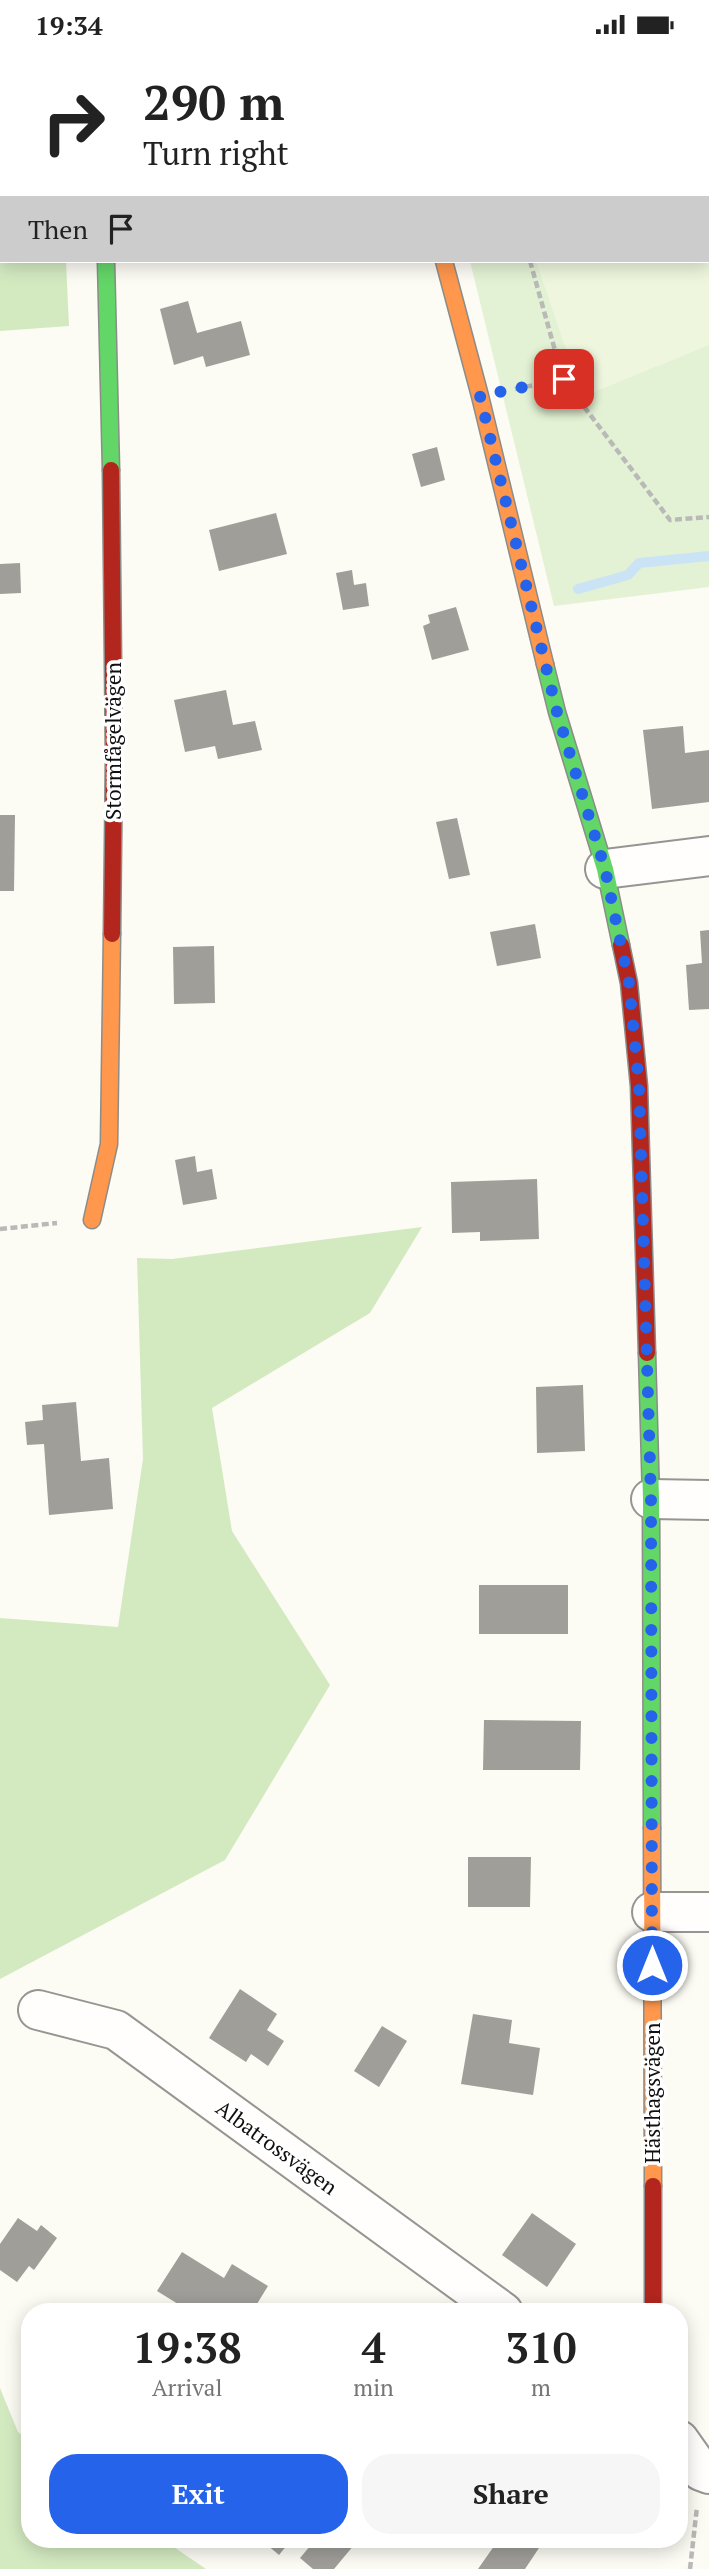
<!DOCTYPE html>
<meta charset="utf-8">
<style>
body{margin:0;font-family:"PT Serif",serif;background:#f6f6f6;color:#222;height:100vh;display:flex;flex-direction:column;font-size:26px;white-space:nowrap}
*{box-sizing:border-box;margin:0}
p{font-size:23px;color:#767676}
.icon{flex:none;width:38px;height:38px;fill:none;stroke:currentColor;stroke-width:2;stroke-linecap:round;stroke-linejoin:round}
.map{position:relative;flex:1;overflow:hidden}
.details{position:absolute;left:21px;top:2254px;width:667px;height:245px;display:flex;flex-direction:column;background:#fff;border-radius:28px;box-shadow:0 4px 18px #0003}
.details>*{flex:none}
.guide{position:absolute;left:0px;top:0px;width:710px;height:214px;box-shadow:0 4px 18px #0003;background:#fff;color:#222;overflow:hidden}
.pin{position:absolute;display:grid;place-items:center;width:60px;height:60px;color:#fff;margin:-30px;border-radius:14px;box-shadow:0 4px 10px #0006}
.me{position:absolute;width:77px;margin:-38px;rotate:0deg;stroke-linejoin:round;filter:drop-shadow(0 0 5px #0008)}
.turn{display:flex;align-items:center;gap:24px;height:147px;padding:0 28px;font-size:32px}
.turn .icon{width:91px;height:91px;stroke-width:2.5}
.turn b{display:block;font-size:49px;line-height:60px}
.then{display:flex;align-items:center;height:66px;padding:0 28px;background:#0003;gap:14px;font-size:26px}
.eta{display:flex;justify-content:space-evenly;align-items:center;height:119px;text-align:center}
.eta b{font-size:42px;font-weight:700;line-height:49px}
.cta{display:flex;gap:14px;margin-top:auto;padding:14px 28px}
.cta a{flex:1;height:80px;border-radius:28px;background:#2563eb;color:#fff;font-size:28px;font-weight:700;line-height:80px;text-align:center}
.cta a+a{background:#f6f6f6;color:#222}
.status{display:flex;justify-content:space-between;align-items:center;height:49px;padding:0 35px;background:#fff;direction:ltr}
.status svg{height:19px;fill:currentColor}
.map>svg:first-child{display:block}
.green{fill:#e3f2d4}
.forest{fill:#d3eac1}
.pitch{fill:#eef6dd}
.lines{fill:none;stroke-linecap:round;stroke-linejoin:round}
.stream{stroke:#cae4f6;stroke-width:10}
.building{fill:#a09e99}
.street-casing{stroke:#969592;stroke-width:42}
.fast-casing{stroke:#8c8c89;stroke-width:19}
.slow-casing{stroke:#8c8c89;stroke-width:19}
.jam-casing{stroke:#8c8c89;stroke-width:19}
.path{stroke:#b9b9b8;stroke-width:4.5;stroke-dasharray:7 3.5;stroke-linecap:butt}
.street{stroke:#fffefd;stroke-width:38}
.fast{stroke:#63d668;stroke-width:16}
.slow{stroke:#ff974d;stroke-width:16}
.jam{stroke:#b3261e;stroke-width:16}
.route{stroke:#2563eb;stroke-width:12;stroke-dasharray:0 21.6}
.labels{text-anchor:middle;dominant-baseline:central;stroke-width:7;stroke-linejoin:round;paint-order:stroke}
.street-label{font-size:21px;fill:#0f0f0f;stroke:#fff}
</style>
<div class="status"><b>19:34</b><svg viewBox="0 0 49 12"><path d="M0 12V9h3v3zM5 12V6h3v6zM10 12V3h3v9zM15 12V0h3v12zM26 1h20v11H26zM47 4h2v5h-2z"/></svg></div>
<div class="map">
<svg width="709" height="2520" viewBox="0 0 709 2520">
<rect width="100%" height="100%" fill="#fcfbf4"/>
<polygon class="green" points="417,0 709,0 709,538 554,557 470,212 709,212 709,2"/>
<g class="forest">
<polygon points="0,0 59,0 2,2 2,212 66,212 69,277 0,282"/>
<polygon points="422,1178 370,1264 212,1359 232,1482 330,1636 225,1811 0,1930 0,1569 118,1578 143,1410 137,1209 172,1210"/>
<polygon points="0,2339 18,2383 30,2392 30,2490 162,2490 206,2520 0,2520"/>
</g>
<polygon class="pitch" points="709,38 709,296 582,348 536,212 709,212"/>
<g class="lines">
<polyline class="stream" points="578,540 628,526 639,514 709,507"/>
</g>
<g class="building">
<polygon points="188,252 197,284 241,272 250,306 206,318 203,307 174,316 160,260"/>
<polygon points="437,398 445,431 421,438 412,405"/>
<polygon points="276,464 287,505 219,522 209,481"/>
<polygon points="20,514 21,544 0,545 0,515"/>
<polygon points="352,521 354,536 366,534 369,557 343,561 336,524"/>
<polygon points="456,558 469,601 432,611 423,577 430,574 428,566"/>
<polygon points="226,641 233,676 255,672 262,701 218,710 215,697 185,703 174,651"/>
<polygon points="683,677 685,704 709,701 709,753 652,760 643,681"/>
<polygon points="0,766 15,766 14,842 0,842"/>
<polygon points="457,769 470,826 449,830 436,773"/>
<polygon points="535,875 541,909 497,917 490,883"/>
<polygon points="709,881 709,960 689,961 686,916 702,914 700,882"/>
<polygon points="214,897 215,954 174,955 173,898"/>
<polygon points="195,1107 197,1123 212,1120 217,1150 183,1156 175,1111"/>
<polygon points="537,1130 539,1190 480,1192 480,1183 452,1184 451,1133"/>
<polygon points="583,1336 585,1402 537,1404 536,1338"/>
<polygon points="76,1353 81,1412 109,1409 113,1460 49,1466 44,1395 27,1396 25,1373 43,1371 42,1356"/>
<rect x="479" y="1536" width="89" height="49"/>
<polygon points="484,1671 581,1672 580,1721 483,1721"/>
<polygon points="468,1808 531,1808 530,1858 468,1858"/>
<polygon points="240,1940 277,1965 267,1981 284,1992 268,2017 251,2005 246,2013 209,1989"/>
<polygon points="473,1965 512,1971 509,1994 540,1999 533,2046 461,2035"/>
<polygon points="382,1977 407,1992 379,2038 354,2022"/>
<polygon points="532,2164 576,2195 547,2238 502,2206"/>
<polygon points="18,2169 37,2182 41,2176 57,2189 34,2221 29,2217 17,2233 0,2221 0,2195"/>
<polygon points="182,2203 224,2229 232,2215 268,2237 252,2263 191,2263 157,2242"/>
<polygon points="260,2490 292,2490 279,2506"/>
<polygon points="316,2490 359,2490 334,2520 313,2520 300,2509"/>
<polygon points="499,2490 545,2490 525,2520 478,2520"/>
</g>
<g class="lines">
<g class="street-casing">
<g id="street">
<polyline points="82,0 82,2"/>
<polyline points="390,0 390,2"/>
<polyline points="605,820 709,807"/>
<polyline points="651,1450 709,1451"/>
<polyline points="652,1863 709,1863"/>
<polyline points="38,1961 116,1981 503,2263"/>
<polyline points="679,2391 701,2422 709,2425"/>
</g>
</g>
<g class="fast-casing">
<g id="fast">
<polyline points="106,212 111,421"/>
<polyline points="545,615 557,663 605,820 621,896"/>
<polyline points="647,1304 651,1450 652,1779"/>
</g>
</g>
<g class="slow-casing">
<g id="slow">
<polyline points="444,212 480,347 545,615"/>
<polyline points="92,1171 109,1095 112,885"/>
<polyline points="652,1779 653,2137"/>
</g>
</g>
<g class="jam-casing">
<g id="jam">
<polyline points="111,421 114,708 112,885"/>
<polyline points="621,896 629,934 639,1037 647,1304"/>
<polyline points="653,2137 653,2263"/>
</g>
</g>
<g class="path">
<polyline points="483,2 483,0"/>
<polyline points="530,212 563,330 670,471 709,468"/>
<polyline points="515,340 563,330"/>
<polyline points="0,1180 57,1174"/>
<polyline points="690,2520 697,2458"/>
</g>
<use href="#street" class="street"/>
<use href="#fast" class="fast"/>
<use href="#slow" class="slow"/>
<use href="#jam" class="jam"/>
</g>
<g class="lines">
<polyline class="route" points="564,330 480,347 557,663 605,820 629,934 639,1037 651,1450 652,1916"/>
</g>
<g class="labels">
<g class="street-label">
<text transform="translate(113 692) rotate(-90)">Stormfågelvägen</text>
<text transform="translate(652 2044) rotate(-90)">Hästhagsvägen</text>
<text transform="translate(277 2098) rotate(36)">Albatrossvägen</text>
</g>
</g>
</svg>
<div class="pin" style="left:564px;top:330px;background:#d93025"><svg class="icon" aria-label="arrive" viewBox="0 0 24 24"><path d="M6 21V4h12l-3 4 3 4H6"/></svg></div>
<svg class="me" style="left:652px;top:1916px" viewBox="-20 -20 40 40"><circle r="17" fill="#2563eb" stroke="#fff" stroke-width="3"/><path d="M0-11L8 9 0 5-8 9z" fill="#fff"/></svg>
<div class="guide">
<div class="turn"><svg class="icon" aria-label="right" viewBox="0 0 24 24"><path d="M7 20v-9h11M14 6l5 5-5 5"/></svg><div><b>290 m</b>Turn right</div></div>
<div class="then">Then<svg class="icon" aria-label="arrive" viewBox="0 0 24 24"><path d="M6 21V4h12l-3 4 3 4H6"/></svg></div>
</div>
<section class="details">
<div class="eta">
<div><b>19:38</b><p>Arrival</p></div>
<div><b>4</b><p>min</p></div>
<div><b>310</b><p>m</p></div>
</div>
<div class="cta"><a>Exit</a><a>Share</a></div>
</section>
</div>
